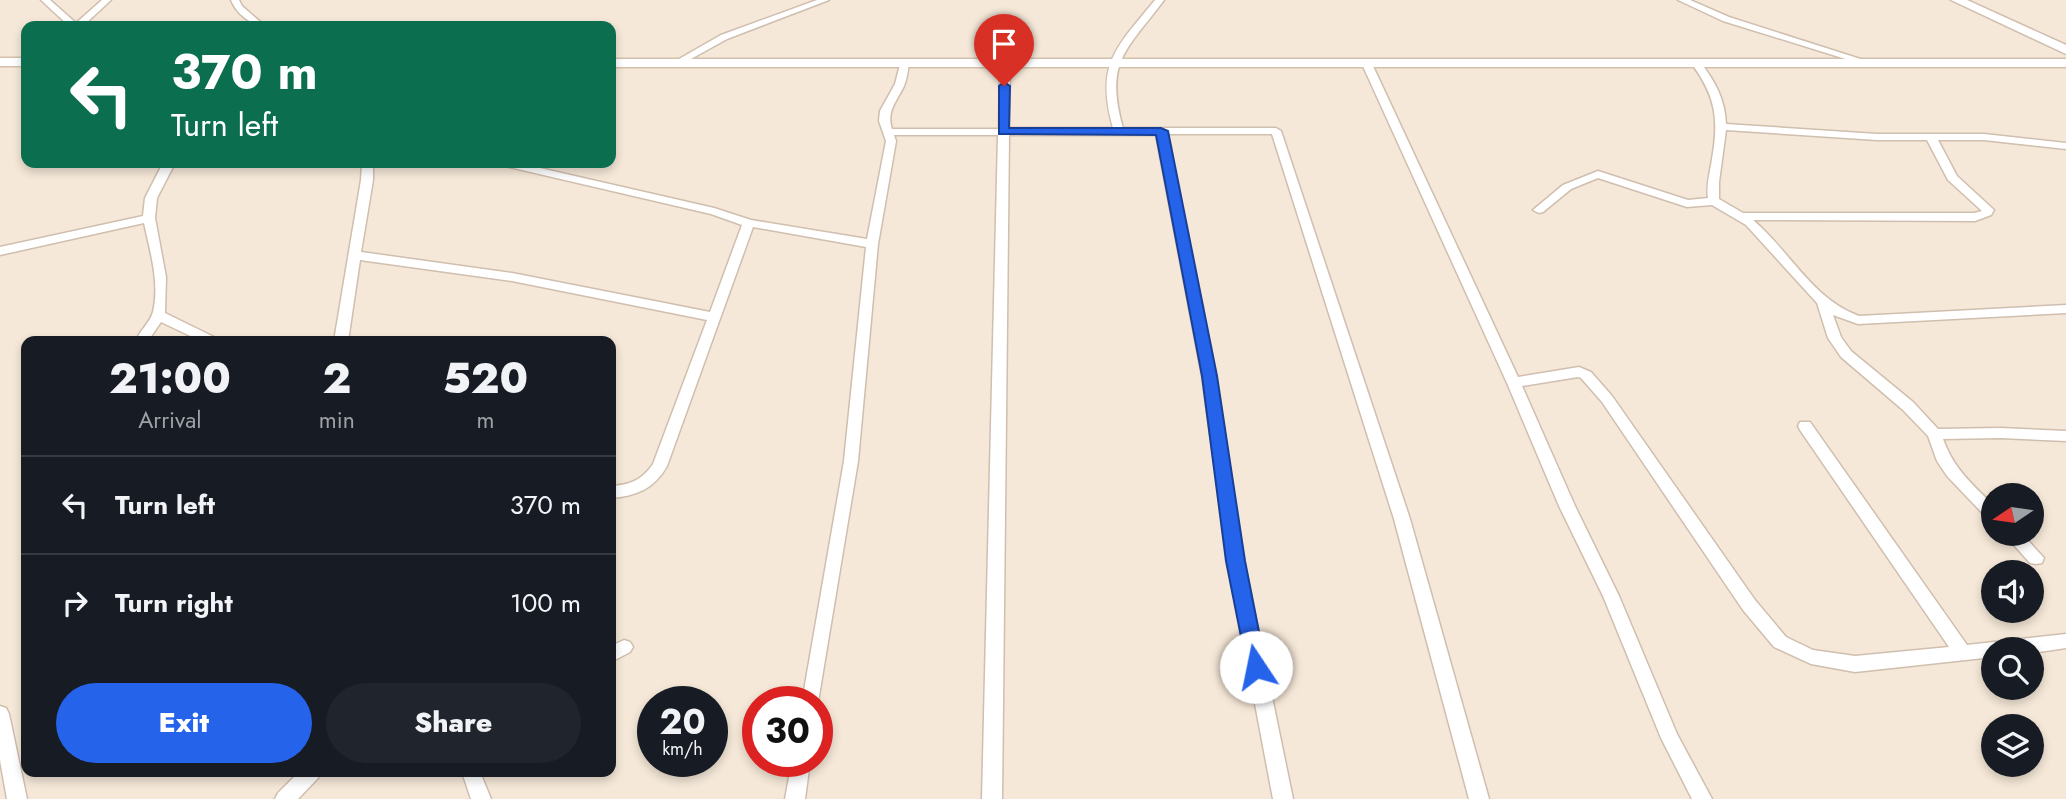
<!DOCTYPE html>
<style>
body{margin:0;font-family:Jost,sans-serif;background:#20242c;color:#f1f3f6;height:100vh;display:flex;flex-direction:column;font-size:26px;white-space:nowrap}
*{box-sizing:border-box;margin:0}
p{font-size:23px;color:#9ea1a6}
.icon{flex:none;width:38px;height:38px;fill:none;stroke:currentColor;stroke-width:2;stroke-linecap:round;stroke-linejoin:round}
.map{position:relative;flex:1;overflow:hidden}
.panel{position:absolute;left:21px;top:336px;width:595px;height:441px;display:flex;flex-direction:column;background:#171b24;border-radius:14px;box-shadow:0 4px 10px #0003}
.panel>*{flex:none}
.top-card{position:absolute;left:21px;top:21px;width:595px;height:147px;border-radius:14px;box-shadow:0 4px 10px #0003;background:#0b6e4f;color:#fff;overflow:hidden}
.needle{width:46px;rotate:257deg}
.buttons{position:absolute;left:1981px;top:483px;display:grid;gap:14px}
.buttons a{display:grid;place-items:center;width:63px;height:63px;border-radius:50%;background:#171b24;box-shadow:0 4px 10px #0003;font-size:35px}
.speed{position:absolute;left:637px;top:686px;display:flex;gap:14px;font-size:35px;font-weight:700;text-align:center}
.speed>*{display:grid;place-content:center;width:91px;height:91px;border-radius:50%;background:#171b24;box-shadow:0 4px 10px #0003;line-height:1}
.speed small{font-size:18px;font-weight:400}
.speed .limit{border:10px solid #d22;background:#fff;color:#111}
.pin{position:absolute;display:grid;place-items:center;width:60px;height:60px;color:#fff;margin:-72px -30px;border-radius:50% 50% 50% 0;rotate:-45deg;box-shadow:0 0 7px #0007}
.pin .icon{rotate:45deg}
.me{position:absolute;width:77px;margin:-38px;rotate:349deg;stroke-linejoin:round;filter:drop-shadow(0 0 5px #0008)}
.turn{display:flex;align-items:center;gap:24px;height:147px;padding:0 35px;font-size:32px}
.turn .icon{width:91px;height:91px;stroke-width:2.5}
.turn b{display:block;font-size:49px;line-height:60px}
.eta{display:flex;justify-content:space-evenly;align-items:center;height:119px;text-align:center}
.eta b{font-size:42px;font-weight:800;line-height:49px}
.button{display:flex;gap:14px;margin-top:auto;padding:14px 35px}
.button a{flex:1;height:80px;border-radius:42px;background:#2563eb;color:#fff;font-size:28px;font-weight:800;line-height:80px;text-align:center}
.button a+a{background:#20242c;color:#f1f3f6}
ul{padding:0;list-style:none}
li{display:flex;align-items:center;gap:21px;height:98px;padding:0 35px;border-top:2px solid #363941}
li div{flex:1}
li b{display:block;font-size:26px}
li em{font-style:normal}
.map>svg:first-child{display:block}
.residential{fill:#f5e8d8;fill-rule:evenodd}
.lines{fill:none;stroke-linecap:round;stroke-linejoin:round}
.minor-casing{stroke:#d0beae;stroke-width:3}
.tertiary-casing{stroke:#d0beae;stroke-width:3}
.secondary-casing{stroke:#d3bfac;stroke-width:3}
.minor{fill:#fff;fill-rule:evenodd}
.tertiary{fill:#fff;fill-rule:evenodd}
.secondary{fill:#fff;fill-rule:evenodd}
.route{fill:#2563eb;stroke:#184099;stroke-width:2}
</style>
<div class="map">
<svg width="2066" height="799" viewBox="0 0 2066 799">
<rect width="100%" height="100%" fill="#fdf6ea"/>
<path class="residential" d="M0,0h2066v799h-2066zM26,26h585v137h-585zM26,341h585v431h-585zM1993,495h39v39h-39zM1993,572h39v39h-39zM1993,649h39v39h-39zM653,702h59v59h-59zM758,702h59v59h-59zM1993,726h39v39h-39z"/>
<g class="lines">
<g class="minor-casing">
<g id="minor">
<polygon points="41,0 50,0 76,23 102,0 111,0 83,26 69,26"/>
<path d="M231,0h8l3,6 23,20c-14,0 -29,-13 -34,-26z"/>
<polygon points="817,0 829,0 727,39 680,65 672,63 721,35"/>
<path d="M1155,0h9c-37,50 -60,61 -41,128h153l5,3 129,388 79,280h-20l-75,-280 -122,-385h-105l49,242 28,185 49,238h-20l-45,-238 -26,-185 -46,-241h-147l-7,664h-20l16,-664h-104l2,6 -18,103 -20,217 -41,247v-6h-15l42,-241 22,-214 -113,-20 -86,239c-13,23 -31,30 -56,32v-12c19,-1 31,-6 42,-22l54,-144 -195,-39 -152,-21 -12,81h-14l27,-161 1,-17h11v17l-12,72 151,21 198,39 32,-87 -31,-11 -206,-48 -5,-3h18l196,45 37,12 116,19 19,-98 -7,-20 1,-10 15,-27 6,-23 8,2c-1,7 -2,16 -5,23 -7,15 -18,25 -12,43h107l1,-66 5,-3 5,3 -1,65h104c-18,-64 3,-80 42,-128z"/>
<polygon points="1678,0 1690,0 1729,17 1873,63 1865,65 1723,21"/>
<polygon points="1367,61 1372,64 1518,377 1579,367 1591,372 1612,396 1755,600 1786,637 1813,650 1855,656 1949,647 1800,430 1798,426 1800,422 1810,422 1967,645 2066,634 2066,648 2032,653 2032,649 1993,649 1993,657 1855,672 1811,664 1774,647 1743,610 1602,402 1581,378 1578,377 1522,386 1575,506 1619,596 1677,734 1712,799 1692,799 1661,738 1603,596 1559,506 1507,383 1362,64"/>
<path d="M1697,61l3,1c15,19 25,37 26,62l151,10h107l82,9v6l-82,-9h-46l19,36 37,34 -3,5 -16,6 -222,-1c37,31 58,78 106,96l207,-11v8l-208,11 -25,-9 8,22 10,14 62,51 25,27 62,-1 66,3v10l-66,-3 -57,1c11,30 28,44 50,66v16l-5,-2 -41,-43 -10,-15 -9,-25 -25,-26 -62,-53 -13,-19 -11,-35 -71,-78 -34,-20 -25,2 -89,-29 -27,11 -28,23 -4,1 -6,-3 30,-25 35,-14 90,29 20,-2c-2,-13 2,-25 4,-39 7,-40 4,-62 -20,-95zM1726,130l151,10h50l21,40 34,31 -8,2h-231l-24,-14v-17z"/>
<path d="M163,163h12l-18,35 -2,20 11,59 -1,36 51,25 1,3h-16l-40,-19 -13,19h-12c3,-10 14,-18 17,-29 7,-29 -3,-61 -9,-89l-144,32v-8l143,-31 2,-18z"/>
<polygon points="2004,534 2022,534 2044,558 2042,563 2036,564 2030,563"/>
<polygon points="624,640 630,642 633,647 630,652 611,662 611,646"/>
<polygon points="0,706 6,708 9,714 27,799 7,799 0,760"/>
<polygon points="792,761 810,761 805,799 785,799"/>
<polygon points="299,772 320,772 318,778 298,799 275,799 278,793"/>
<polygon points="462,772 480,772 491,799 471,799"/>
</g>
</g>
<g class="tertiary-casing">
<polygon id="tertiary" points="1951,0 1967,0 2066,45 2066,54"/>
</g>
<g class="secondary-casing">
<g id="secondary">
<rect x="0" y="58" width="26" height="8"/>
<rect x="611" y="59" width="1455" height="8"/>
</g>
</g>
<use href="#minor" class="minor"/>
<use href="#tertiary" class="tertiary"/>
<use href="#secondary" class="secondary"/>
</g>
<polygon class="route" points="1004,82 1010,86 1009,128 1161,128 1168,131 1217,376 1245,561 1266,667 1263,673 1256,675 1250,673 1247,667 1226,561 1202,376 1156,135 999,134 999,86"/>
</svg>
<div class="buttons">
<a><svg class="needle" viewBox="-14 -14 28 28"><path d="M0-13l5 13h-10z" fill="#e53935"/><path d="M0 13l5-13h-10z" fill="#9ea1a6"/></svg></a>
<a><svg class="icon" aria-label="sound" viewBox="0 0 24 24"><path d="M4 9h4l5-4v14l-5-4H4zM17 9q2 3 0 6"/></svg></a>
<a><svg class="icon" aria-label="search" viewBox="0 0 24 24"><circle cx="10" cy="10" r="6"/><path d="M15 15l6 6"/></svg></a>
<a><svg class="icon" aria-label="layers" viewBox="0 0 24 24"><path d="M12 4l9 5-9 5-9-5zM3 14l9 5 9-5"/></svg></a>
</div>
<div class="speed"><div>20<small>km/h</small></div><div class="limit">30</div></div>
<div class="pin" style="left:1004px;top:86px;background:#d93025"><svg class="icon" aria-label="arrive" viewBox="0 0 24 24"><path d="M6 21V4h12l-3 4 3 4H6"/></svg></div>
<svg class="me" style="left:1256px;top:667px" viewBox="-20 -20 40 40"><circle r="19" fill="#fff"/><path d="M0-13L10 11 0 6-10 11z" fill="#2563eb"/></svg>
<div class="top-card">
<div class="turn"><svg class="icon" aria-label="left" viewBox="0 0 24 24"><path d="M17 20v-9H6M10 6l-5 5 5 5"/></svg><div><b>370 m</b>Turn left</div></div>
</div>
<section class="panel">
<div class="eta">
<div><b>21:00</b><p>Arrival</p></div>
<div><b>2</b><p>min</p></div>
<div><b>520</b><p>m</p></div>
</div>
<ul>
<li><svg class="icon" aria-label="left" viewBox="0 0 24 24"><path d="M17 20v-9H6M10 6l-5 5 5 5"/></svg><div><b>Turn left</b></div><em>370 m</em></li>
<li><svg class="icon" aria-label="right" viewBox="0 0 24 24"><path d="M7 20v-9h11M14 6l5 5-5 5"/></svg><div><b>Turn right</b></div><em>100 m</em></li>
</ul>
<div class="button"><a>Exit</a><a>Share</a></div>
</section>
</div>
